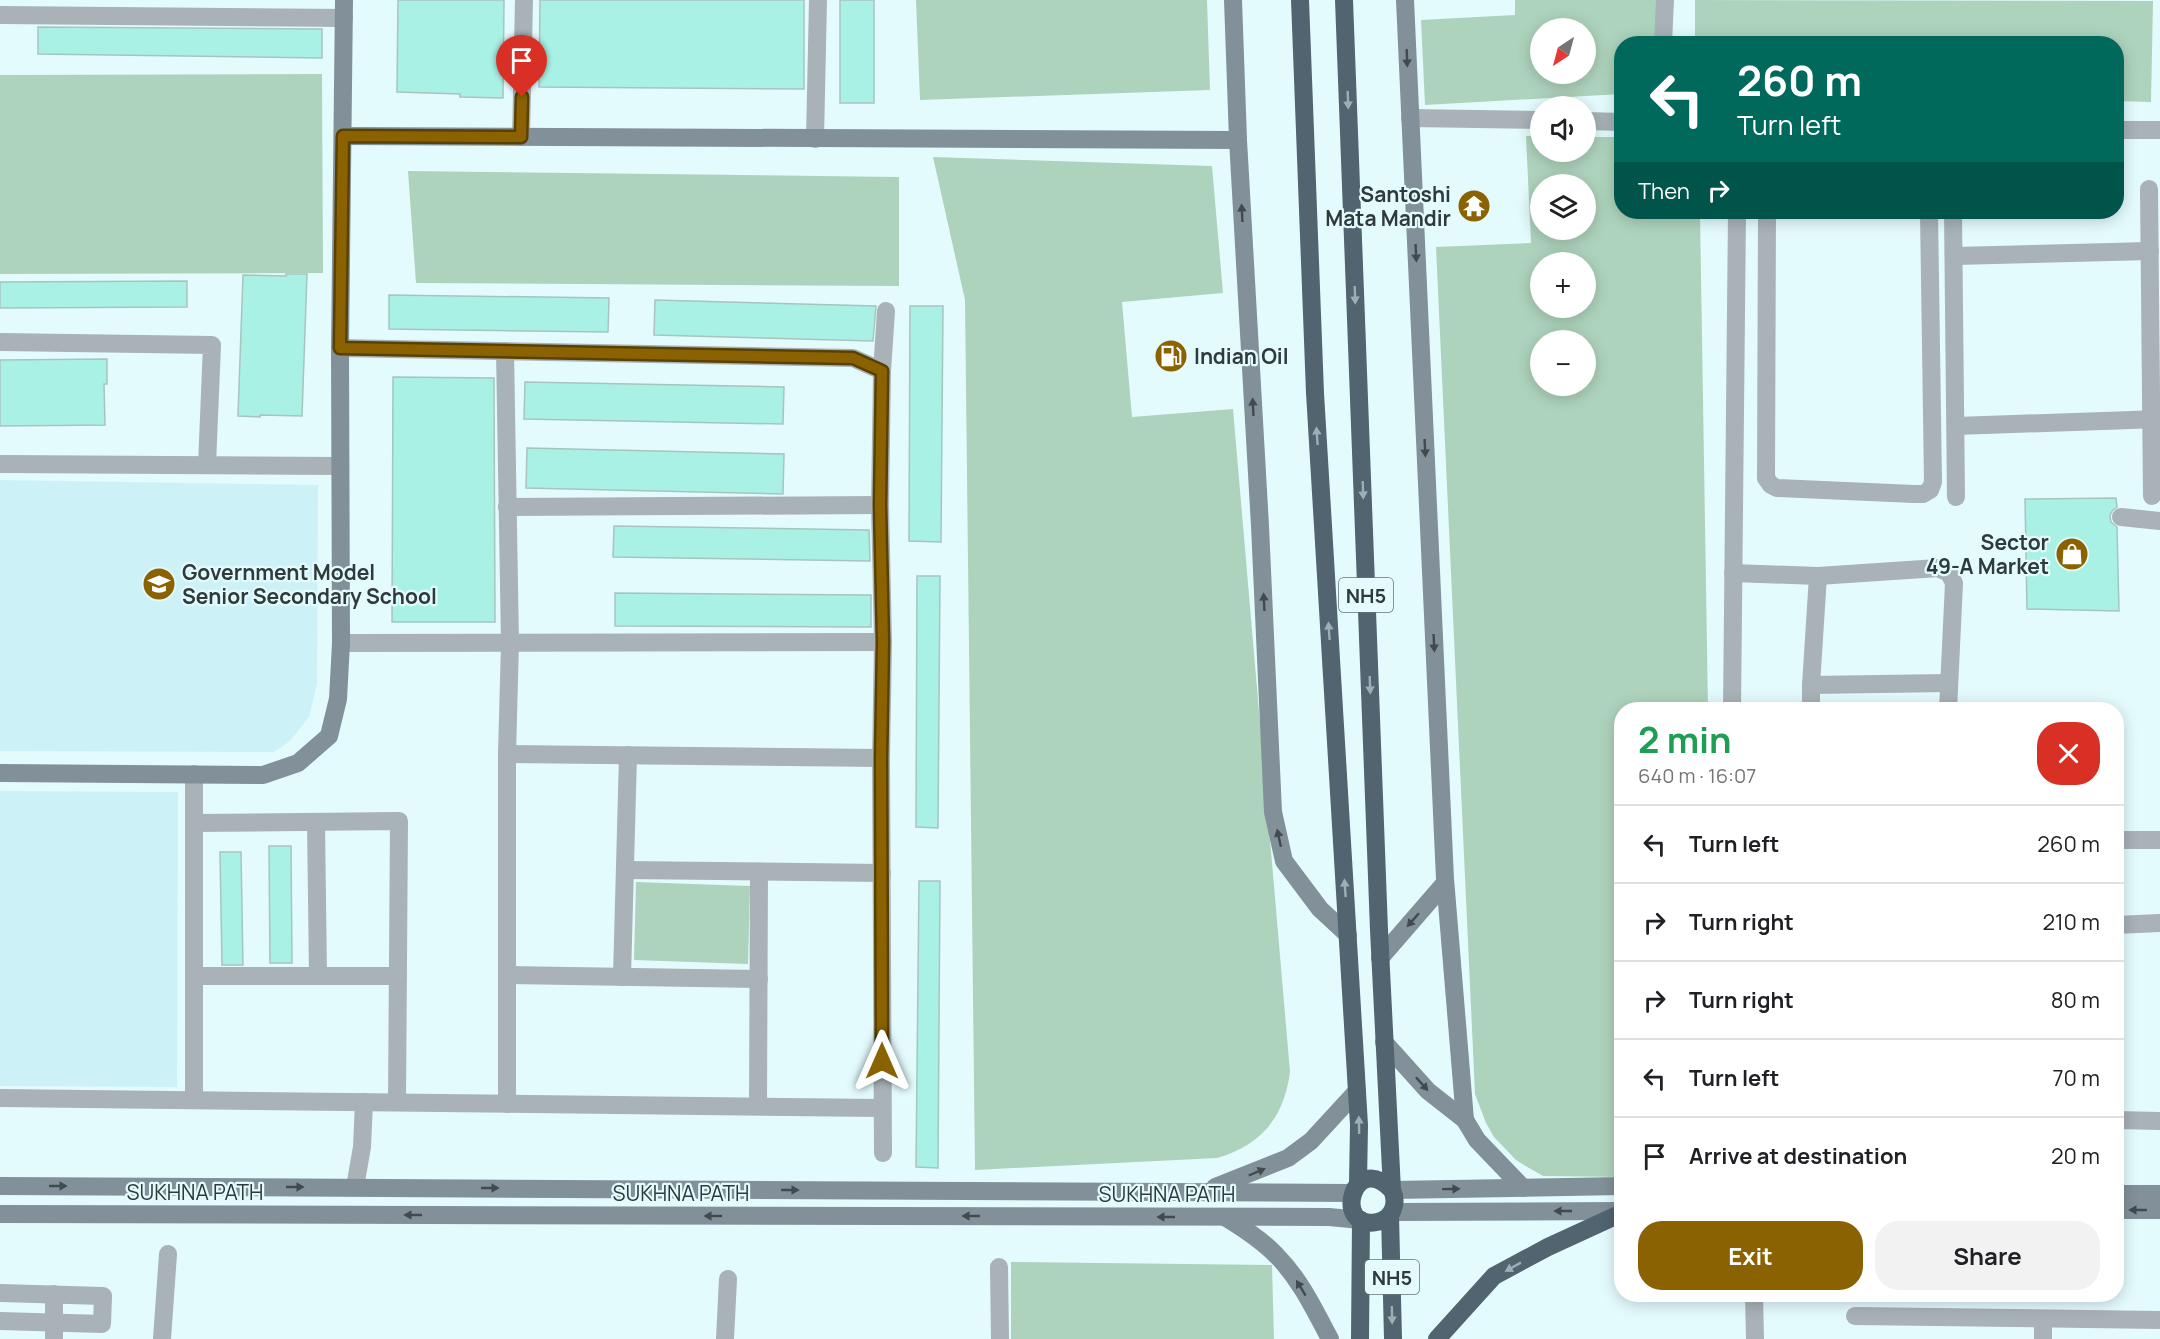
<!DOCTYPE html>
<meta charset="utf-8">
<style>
body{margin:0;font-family:Manrope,sans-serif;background:#f2f2f2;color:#202124;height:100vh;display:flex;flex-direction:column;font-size:22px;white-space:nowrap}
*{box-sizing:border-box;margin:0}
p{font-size:20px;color:#757577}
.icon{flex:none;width:33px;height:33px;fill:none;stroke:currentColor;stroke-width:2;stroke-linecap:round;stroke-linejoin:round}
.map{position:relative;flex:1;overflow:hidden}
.side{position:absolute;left:1614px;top:702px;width:510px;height:600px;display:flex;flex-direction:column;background:#fff;border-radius:24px;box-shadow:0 3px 15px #0003}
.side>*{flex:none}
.hud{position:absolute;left:1614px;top:36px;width:510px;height:183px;border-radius:24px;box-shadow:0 3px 15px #0003;background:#00695c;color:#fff;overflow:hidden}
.needle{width:39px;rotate:216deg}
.buttons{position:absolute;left:1530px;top:18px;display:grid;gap:12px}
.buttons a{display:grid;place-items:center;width:66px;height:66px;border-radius:50%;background:#fff;box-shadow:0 3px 15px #0003;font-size:30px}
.pin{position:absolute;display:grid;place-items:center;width:51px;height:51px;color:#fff;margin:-62px -26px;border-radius:50% 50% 50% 0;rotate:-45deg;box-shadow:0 0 6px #0007}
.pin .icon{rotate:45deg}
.me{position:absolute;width:66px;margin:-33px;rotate:0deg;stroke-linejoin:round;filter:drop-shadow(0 0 4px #0008)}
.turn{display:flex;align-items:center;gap:21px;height:126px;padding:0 24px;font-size:27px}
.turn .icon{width:78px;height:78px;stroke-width:2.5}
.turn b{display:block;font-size:42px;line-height:51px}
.then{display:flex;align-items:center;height:57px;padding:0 24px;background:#0003;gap:12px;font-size:22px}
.round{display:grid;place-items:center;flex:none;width:63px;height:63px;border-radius:24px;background:#f2f2f2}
.summary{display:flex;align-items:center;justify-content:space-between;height:102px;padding:0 24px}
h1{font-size:36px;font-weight:700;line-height:45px;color:#1e9e55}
.action{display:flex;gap:12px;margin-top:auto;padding:12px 24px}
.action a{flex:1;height:69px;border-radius:24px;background:#8a6201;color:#fff;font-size:24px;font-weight:700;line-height:69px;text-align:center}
.action a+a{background:#f2f2f2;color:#202124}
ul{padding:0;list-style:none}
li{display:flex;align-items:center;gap:18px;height:78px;padding:0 24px;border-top:2px solid #e0e0e0}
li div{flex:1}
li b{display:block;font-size:22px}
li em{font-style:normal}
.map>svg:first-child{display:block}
.built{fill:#ccf2f8}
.green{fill:#aed3bc;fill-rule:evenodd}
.building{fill:#a9f1e5;stroke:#a8c4be;stroke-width:1.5}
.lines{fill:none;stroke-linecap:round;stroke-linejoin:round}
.street{stroke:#a8b2b7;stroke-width:18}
.secondary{stroke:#829099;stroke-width:18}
.highway{stroke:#516470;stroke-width:18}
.oneway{fill:#404b4f}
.oneway2{fill:#9ab0b7}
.route-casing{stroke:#5a4001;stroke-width:15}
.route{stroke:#8a6201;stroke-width:10}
.labels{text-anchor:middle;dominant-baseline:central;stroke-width:4.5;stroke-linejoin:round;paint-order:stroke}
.shield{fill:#e4fbfe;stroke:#657476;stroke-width:1.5}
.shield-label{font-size:20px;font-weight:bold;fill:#2f3a3c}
.poi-label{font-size:21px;font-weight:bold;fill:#2f3a3c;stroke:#e4fbfe;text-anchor:end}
.street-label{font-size:21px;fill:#2f3a3c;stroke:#e4fbfe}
</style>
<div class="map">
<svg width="2160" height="1339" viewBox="0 0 2160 1339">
<rect width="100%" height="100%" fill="#e4fbfe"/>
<g class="built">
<polygon points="0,480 318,485 317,684 309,717 290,741 274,752 0,751"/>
<polygon points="0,791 178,792 177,1087 0,1086"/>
</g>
<g class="green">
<polygon points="916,0 1207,0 1210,90 920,100"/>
<path d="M1515,0h145v43l-38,1 -1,50 -196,11 -4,-85 94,-5zM1540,28h46v46h-46z"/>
<polygon points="1695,0 2153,1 2151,102 2117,101 2116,44 1695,43"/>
<polygon points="322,74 323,273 0,274 0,75"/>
<path d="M1526,136h14v16h46v-15h35l1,75h78l8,497 -86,1 -1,467 -78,-1 -14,-8 -13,-8 -22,-23 -8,-14 -11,-29 -39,-847 95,-4zM1540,184h46v46h-46zM1540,262h46v46h-46zM1540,340h46v46h-46z"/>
<path d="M933,157l279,9 11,127 -101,9 10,115 101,-8 57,663c-6,46 -29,73 -73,86l-242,12 -10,-870z"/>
<polygon points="408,171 899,177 899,286 416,283"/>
<polygon points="636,882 750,886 748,964 634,960"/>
<polygon points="1011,1262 1272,1265 1274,1339 1011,1339"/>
</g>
<g class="building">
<polygon points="398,0 504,0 503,98 460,97 460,94 397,92"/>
<polygon points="540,0 804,0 804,89 539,87"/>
<rect x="840" y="0" width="34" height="103"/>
<polygon points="38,27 322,29 322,58 38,54"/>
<polygon points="286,274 307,274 302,416 260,415 260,417 238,416 243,275 286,276"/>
<polygon points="187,281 187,307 0,308 0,282"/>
<polygon points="389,295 609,298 608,332 389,329"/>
<polygon points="655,300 876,306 873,341 654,335"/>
<polygon points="910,306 943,306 941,542 909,541"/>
<polygon points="107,359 107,384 104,384 105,425 0,426 0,360"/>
<polygon points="393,377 494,378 495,622 392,622"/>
<polygon points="525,382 784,387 783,424 524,419"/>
<polygon points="527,448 784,454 783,494 526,488"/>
<polygon points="2116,498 2117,507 2112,511 2110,516 2111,522 2117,527 2119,611 2027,609 2025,499"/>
<polygon points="614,526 869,530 870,561 613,557"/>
<polygon points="917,576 940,576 938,828 916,827"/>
<polygon points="615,593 871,595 871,627 615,626"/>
<polygon points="269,846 291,846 292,963 270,963"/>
<polygon points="220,852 241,852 243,965 222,965"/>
<polygon points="919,881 940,881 938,1168 916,1167"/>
</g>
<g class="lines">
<g class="street">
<polyline points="0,15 344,18"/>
<polyline points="1663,44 1665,0"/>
<polyline points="1410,118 1540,120"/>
<polyline points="1586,121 1622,122"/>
<polyline points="2116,130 2160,130"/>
<polyline points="521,137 524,0"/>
<polyline points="815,139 818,0"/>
<polyline points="2149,189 2152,496"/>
<polyline points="1767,212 1766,478 1771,485 1777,488 1914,494 1923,494 1930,490 1933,482 1929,212"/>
<polyline points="1953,212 1956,497"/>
<polyline points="1955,256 2150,251"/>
<polyline points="0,342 212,345 207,465"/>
<polyline points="340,348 853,358 882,371 880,505 883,642 881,758 883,1153"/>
<polyline points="505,351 510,643 507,754 507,1104"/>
<polyline points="882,371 886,311"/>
<polyline points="1956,426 2160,419"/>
<polyline points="0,464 340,466"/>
<polyline points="507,507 880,505"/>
<polyline points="2121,517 2160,521"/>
<polyline points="1733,573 1818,576 1938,568 1949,573 1954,583 1948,710"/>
<polyline points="1818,576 1811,685 1948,683"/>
<polyline points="341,643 883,642"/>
<polyline points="1732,710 1737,212"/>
<polyline points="1811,710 1811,685"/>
<polyline points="507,754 881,758"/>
<polyline points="316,822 318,976"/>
<polyline points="194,823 399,821 397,1102"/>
<polyline points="2116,840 2160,840"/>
<polyline points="625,870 882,873"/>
<polyline points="2116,925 2160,923"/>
<polyline points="507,975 759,979"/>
<polyline points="194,976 398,976"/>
<polyline points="622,977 628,755"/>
<polyline points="0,1098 882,1108"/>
<polyline points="194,1100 194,774"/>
<polyline points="758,1106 759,872"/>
<polyline points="2116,1120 2160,1121"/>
<polyline points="355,1187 362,1147 364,1102"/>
<polyline points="999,1267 1000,1339"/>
<polyline points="0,1293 103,1296 102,1324 0,1321"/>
<polyline points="1754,1294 1755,1339"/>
<polyline points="1855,1316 2160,1320"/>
<polyline points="54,1339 54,1294"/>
<polyline points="162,1339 168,1254"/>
<polyline points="725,1339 728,1279"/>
<polyline points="2043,1339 2043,1319"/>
</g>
<g class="secondary">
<polyline points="1233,0 1238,140 1260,526 1273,812 1284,861 1320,909 1348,935"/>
<polyline points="1405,0 1445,879 1465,1120 1477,1140 1523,1188"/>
<polyline points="343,136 1238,140"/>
<polyline points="0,773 263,775 298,763 329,736 338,699 341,643 340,348 344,0"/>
<polyline points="1380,958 1445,883"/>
<polyline points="1384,1042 1428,1091 1465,1120"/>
<polyline points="0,1186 1352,1193"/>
<polyline points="1215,1187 1288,1158 1311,1141 1357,1091"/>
<polyline points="1392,1190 1622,1186"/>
<polyline points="2116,1194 2160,1194"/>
<polyline points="2116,1210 2160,1210"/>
<polyline points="1392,1212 1622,1211"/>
<polyline points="0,1214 1329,1217 1361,1220"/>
<path d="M1225,1217c18,11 37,23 52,39 23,23 38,55 53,83"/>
</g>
<g class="highway">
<polyline points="1300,0 1315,393 1359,1125 1358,1184"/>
<path d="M1344,0l35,930 13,260c6,13 1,29 -15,32 -45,9 -24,-73 15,-32"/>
<polyline points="1390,1215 1393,1339"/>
<polyline points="1360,1339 1361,1220"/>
<polyline points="1437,1339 1494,1276 1548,1247 1622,1213"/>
</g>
</g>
<defs><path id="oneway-solid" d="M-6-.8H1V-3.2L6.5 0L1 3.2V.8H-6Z" transform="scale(1.5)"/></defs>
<g class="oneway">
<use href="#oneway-solid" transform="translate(1407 58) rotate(88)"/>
<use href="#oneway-solid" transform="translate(1242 213) rotate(-93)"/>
<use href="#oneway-solid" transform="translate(1416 253) rotate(87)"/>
<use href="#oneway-solid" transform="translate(1253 407) rotate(-93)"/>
<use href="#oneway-solid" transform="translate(1425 448) rotate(87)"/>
<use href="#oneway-solid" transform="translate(1264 602) rotate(-93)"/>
<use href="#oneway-solid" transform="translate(1434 643) rotate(87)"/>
<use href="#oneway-solid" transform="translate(1279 838) rotate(-102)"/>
<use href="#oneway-solid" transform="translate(1413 920) rotate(131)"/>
<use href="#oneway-solid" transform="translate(1422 1084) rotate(48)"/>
<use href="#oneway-solid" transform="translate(1257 1172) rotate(-23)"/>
<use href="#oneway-solid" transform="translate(58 1186)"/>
<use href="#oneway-solid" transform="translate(295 1187)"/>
<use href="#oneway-solid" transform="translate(490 1188)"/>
<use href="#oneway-solid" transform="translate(1451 1189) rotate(-1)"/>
<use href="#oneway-solid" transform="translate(790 1190)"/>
<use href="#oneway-solid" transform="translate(2138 1210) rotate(180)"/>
<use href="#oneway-solid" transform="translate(1563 1211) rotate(180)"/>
<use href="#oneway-solid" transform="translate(413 1215) rotate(-180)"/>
<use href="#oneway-solid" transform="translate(713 1216) rotate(-180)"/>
<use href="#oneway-solid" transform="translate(971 1216) rotate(-180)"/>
<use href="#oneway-solid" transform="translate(1166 1217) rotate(-180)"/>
<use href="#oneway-solid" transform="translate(1301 1288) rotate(-121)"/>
</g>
<g class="oneway2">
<use href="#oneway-solid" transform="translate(1348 100) rotate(88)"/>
<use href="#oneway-solid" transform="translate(1355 295) rotate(88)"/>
<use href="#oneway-solid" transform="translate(1317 436) rotate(-94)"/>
<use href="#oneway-solid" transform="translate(1363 490) rotate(88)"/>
<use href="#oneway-solid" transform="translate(1329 631) rotate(-94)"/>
<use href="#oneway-solid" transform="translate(1370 685) rotate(88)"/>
<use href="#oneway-solid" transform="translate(1345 888) rotate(-94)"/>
<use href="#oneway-solid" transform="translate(1359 1125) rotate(-91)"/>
<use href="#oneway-solid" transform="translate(1513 1267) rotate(151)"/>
<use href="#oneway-solid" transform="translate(1392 1315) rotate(89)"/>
</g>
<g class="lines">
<g class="route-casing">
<polyline id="route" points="522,97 521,137 343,136 340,348 853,358 882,371 880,505 883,642 881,758 882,1061"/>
</g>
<use href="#route" class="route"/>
</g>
<defs>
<g id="temple-disc" transform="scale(1.725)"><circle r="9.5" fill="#8a6201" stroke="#e4fbfe"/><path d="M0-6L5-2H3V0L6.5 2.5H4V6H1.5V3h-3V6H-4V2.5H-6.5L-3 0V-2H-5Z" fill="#fff"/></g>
<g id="fuel-disc" transform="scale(1.725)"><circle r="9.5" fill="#8a6201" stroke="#e4fbfe"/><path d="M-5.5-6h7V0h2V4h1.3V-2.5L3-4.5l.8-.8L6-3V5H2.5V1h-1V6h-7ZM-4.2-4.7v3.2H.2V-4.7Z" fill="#fff"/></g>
<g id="shop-disc" transform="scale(1.725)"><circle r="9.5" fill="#8a6201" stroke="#e4fbfe"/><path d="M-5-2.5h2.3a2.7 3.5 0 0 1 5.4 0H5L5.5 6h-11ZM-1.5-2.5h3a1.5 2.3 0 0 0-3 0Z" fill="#fff"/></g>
<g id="school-disc" transform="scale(1.725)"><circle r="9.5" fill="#8a6201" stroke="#e4fbfe"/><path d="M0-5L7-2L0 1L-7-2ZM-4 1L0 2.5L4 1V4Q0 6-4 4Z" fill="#fff"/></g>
</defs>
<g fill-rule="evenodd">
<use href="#temple-disc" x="1474" y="206"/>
<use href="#fuel-disc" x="1171" y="356"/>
<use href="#shop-disc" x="2072" y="554"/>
<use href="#school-disc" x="159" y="584"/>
</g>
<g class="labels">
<g class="shield">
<rect x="1339" y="578" width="54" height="34" rx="4.5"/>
<rect x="1365" y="1260" width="54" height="34" rx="4.5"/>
</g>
<g class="shield-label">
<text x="1366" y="595">NH5</text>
<text x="1392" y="1277">NH5</text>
</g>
<g class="poi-label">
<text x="1451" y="194">Santoshi<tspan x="1451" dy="24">Mata Mandir</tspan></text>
<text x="1194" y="356" text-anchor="start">Indian Oil</text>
<text x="2049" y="542">Sector<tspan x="2049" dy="24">49-A Market</tspan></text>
<text x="182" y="572" text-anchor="start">Government Model<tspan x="182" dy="24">Senior Secondary School</tspan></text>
</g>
<g class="street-label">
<text x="195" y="1192">SUKHNA PATH</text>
<text x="681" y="1193">SUKHNA PATH</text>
<text x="1167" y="1194">SUKHNA PATH</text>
</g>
</g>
</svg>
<div class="buttons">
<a><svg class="needle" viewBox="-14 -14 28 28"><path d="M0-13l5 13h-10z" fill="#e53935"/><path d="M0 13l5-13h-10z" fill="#757577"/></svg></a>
<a><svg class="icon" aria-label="sound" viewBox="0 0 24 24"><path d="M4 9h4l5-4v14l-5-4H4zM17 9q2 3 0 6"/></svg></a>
<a><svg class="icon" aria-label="layers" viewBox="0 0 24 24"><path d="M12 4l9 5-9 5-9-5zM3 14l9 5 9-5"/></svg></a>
<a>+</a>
<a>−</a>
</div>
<div class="pin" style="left:522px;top:97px;background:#d93025"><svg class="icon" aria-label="arrive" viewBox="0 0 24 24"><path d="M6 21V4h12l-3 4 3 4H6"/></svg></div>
<svg class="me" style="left:882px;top:1061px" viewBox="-20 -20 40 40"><path d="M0-17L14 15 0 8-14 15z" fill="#8a6201" stroke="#fff" stroke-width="4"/></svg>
<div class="hud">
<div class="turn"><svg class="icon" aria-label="left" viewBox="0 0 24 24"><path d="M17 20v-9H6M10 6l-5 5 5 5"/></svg><div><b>260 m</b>Turn left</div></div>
<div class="then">Then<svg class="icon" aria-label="right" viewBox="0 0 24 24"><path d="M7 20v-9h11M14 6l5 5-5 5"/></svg></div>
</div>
<section class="side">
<div class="summary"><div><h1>2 min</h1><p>640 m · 16:07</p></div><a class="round" style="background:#d93025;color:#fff"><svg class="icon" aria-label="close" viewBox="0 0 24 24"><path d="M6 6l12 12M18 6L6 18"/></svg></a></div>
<ul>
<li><svg class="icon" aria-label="left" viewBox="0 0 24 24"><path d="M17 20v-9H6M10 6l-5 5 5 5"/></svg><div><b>Turn left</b></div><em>260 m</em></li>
<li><svg class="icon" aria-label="right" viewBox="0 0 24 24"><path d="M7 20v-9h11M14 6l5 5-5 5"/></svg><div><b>Turn right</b></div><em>210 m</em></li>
<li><svg class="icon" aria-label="right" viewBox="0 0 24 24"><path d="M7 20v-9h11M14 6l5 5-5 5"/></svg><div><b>Turn right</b></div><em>80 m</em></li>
<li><svg class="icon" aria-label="left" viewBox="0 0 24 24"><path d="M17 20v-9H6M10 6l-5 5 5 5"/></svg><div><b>Turn left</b></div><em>70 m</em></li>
<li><svg class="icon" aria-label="arrive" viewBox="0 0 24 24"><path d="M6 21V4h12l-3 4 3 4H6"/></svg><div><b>Arrive at destination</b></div><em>20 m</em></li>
</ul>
<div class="action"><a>Exit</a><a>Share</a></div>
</section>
</div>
